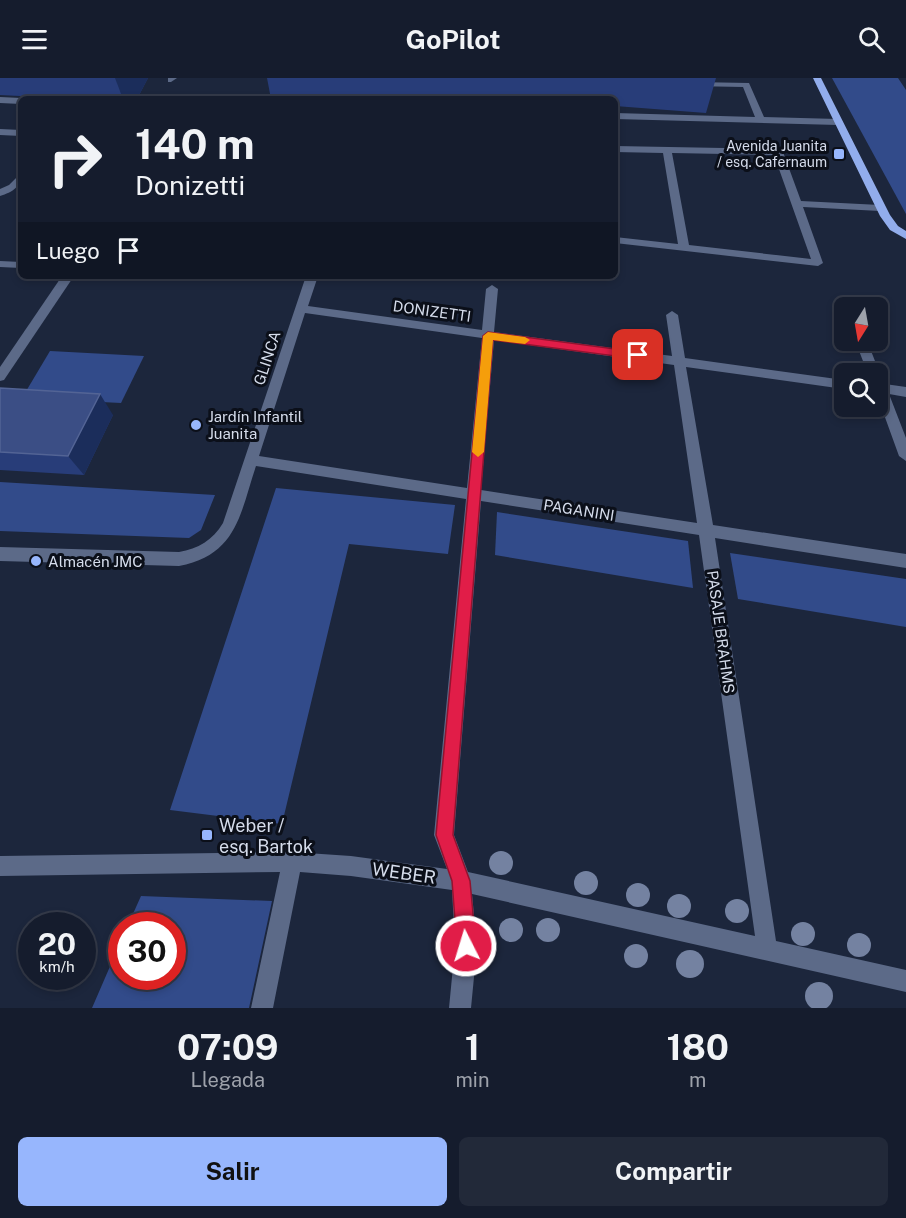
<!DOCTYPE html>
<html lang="es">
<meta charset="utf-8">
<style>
body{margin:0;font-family:"Public Sans",sans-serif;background:#222939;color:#f1f3f6;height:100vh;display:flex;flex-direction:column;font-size:22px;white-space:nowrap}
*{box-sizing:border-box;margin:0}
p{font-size:20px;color:#9da1aa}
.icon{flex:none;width:33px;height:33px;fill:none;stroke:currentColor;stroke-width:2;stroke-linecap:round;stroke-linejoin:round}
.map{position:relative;height:930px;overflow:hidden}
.panel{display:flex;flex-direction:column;background:#151c2d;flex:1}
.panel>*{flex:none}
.top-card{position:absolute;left:18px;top:18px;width:600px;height:183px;border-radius:9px;box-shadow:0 3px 9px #0003,0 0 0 2px #343a49;background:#151c2d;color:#f1f3f6;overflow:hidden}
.needle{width:39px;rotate:191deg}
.controls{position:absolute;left:834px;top:219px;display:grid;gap:12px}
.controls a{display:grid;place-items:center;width:54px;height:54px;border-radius:9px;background:#151c2d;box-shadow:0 3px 9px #0003,0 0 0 2px #343a49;font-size:30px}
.speed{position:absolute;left:18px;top:834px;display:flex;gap:12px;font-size:30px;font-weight:700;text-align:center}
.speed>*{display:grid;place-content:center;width:78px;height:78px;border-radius:50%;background:#151c2d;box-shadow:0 3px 9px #0003,0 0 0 2px #343a49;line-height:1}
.speed small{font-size:15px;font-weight:400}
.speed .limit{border:9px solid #d22;background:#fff;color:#111}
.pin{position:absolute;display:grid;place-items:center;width:51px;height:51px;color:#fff;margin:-26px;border-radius:12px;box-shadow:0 3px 9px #0006}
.me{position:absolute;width:66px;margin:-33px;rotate:355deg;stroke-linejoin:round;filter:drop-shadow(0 0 4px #0008)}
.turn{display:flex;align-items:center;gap:21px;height:126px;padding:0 18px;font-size:27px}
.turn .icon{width:78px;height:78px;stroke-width:2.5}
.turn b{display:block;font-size:42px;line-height:51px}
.then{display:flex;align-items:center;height:57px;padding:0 18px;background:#0003;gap:12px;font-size:22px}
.eta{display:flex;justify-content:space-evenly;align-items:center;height:102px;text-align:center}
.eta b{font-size:36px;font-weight:700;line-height:42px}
.cta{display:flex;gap:12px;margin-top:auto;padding:12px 18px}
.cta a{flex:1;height:69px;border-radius:9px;background:#97b6fd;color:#111;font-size:24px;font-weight:700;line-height:69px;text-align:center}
.cta a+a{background:#222939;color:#f1f3f6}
header{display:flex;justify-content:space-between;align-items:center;height:78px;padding:0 18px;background:#151c2d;font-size:27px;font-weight:700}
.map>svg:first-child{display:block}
.green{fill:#324b8a}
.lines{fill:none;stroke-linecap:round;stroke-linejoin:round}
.minor{fill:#5c6a88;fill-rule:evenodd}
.major{fill:#92adec;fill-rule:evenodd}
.tree{fill:#7482a1}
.wall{fill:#283d79}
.shaded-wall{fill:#1b2d5b}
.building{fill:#3b4e85;stroke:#536495;stroke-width:1.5}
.route{fill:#e11d48;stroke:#92132f;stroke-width:1.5}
.slow{fill:#f59e0b}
.poi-dot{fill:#97b6fd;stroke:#0b0f19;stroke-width:2}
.labels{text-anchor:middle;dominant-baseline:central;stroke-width:6;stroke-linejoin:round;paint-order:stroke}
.far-poi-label{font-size:14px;fill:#d5dceb;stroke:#0b0f19;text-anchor:end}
.street-label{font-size:15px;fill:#d5dceb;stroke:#0b0f19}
.poi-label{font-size:15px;fill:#d5dceb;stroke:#0b0f19;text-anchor:start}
.near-poi-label{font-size:18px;fill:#d5dceb;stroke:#0b0f19;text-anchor:start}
.near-street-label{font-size:18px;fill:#d5dceb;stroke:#0b0f19}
</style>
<header><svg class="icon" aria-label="menu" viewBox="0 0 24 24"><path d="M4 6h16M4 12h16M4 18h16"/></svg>GoPilot<svg class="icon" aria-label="search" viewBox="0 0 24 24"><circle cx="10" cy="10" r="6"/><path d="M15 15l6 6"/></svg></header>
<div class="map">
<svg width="906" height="930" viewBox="0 0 906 930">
<rect width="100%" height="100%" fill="#1c263c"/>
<g class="green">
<polygon points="832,0 898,0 906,12 906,136"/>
<polygon points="50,273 144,278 121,325 22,320"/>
<polygon points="0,404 215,417 201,452 189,460 0,453"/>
<polygon points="276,410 455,427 448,476 349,466 282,746 170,732"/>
<polygon points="497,434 688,463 693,510 495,477"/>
<polygon points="730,475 906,501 906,549 738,521"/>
<polygon points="141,818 272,823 249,930 92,930 121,863 122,898 172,898 172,848 128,847"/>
</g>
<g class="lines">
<g class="minor">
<polygon points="168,0 177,0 171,4 168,4"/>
<polygon points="694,4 749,5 764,39 838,41 842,44 838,47 615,41 615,35 755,39 743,9 691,8 691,4"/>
<polygon points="0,19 21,20 23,21 21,21 21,26 0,25"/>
<polygon points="0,51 21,52 21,58 0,57"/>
<path d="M615,68l163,3 5,3 18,49 79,4 5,3 -5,3 -77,-4 20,56 -5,3 -203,-23v-6l63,7 -15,-91 -48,-1zM672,75l102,2 37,104 -122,-14z"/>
<path d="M21,95c0,14 -8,19 -21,23v-7l9,-4z"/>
<polygon points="0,183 21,184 21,190 0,189"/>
<polygon points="62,198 74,198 4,302 0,303 0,289"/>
<path d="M306,198h12l-10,30 174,24 4,-41 6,-4 6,4 -4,43 178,24 -6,-41 6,-4 6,4 7,43 159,22v9l-158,-22 27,158 193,29v14l-191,-30 61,403 130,29v22l-434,-98 5,52 -6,62h-22l6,-62 -3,-56 -101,-14 -51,-4 -27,136h-22l29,-136 -280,4v-20l292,-4 59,4 96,13 -13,-34 32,-336 -210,-33c-16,48 -19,89 -77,100l-179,-5v-14l179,5c19,-3 34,-12 44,-29zM305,235l177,25 -15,150 -208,-32zM494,262l180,25 23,158 -216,-33zM481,423l218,34 56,401 -287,-64 -14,-37z"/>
<polygon points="858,262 866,262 868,265 880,296 878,299 878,296 868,296 856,265"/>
<polygon points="878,301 882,302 885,306 906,309 906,319 889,316 906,360 906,383 899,378 878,320"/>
</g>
<polygon class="major" points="813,0 821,0 890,137 898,148 906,153 906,161 890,152 880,138"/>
</g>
<g class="tree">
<circle cx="501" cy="785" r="12"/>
<circle cx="586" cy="805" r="12"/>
<circle cx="638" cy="817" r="12"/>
<circle cx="679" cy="828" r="12"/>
<circle cx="737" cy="833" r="12"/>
<circle cx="511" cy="852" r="12"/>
<circle cx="548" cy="852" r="12"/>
<circle cx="803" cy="856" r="12"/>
<circle cx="859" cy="867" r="12"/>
<circle cx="636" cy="878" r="12"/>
<circle cx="690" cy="886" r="14"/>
<circle cx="819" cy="918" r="14"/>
</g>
<g class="wall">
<polygon points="0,0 148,0 137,21 78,21 0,17"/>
<polygon points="267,0 716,0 706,35 615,28 615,21 271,21"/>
<polygon points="0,310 113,337 84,397 0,392"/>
</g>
<g class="shaded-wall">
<polygon points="115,0 148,0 137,21 123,21"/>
<polygon points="100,316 113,337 84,397 68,378"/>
</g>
<polygon class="building" points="0,310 100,316 68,378 0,374"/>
<polygon class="route" points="488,254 638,274 643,277 638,281 493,262 453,757 470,803 476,868 473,875 466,877 460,875 457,868 452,803 436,757 483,258"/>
<polygon class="slow" points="488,254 525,259 530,262 525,266 493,262 484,374 478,379 472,374 483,258"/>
<g class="poi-dot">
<rect x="833" y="70" width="12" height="12" rx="3"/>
<circle cx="196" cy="347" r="6"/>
<circle cx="36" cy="483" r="6"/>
<rect x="201" y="751" width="12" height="12" rx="3"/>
</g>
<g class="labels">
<g class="far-poi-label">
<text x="827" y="68">Avenida Juanita<tspan x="827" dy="16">/ esq. Cafernaum</tspan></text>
</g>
<g class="street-label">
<text transform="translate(432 233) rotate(8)">DONIZETTI</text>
<text transform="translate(267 280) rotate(-72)">GLINCA</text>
<text transform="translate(579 432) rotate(9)">PAGANINI</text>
<text transform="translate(721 554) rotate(82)">PASAJE BRAHMS</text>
</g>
<g class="poi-label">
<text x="208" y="338">Jardín Infantil<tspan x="208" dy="17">Juanita</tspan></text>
<text x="48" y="483">Almacén JMC</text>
</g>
<g class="near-poi-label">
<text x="219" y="747">Weber /<tspan x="219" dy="21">esq. Bartok</tspan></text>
</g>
<g class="near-street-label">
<text transform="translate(404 795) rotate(8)">WEBER</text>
</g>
</g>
</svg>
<div class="controls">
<a><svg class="needle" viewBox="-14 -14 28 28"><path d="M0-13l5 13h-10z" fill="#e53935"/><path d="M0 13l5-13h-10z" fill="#9da1aa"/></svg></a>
<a><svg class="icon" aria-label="search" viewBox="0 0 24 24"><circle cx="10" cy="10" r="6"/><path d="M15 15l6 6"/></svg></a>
</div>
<div class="speed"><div>20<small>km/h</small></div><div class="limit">30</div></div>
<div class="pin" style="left:638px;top:277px;background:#d93025"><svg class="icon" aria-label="arrive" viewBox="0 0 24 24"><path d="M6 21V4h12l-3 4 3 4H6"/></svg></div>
<svg class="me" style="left:466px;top:868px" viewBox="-20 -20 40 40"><circle r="17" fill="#e11d48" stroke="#fff" stroke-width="3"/><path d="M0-11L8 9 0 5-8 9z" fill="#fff"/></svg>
<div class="top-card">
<div class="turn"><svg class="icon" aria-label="right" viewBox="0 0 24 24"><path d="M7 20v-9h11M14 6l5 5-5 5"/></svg><div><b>140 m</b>Donizetti</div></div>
<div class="then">Luego<svg class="icon" aria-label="arrive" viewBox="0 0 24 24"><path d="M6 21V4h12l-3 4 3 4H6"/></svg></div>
</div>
</div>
<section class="panel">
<div class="eta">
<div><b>07:09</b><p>Llegada</p></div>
<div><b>1</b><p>min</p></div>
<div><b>180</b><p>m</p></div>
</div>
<div class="cta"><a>Salir</a><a>Compartir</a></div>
</section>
